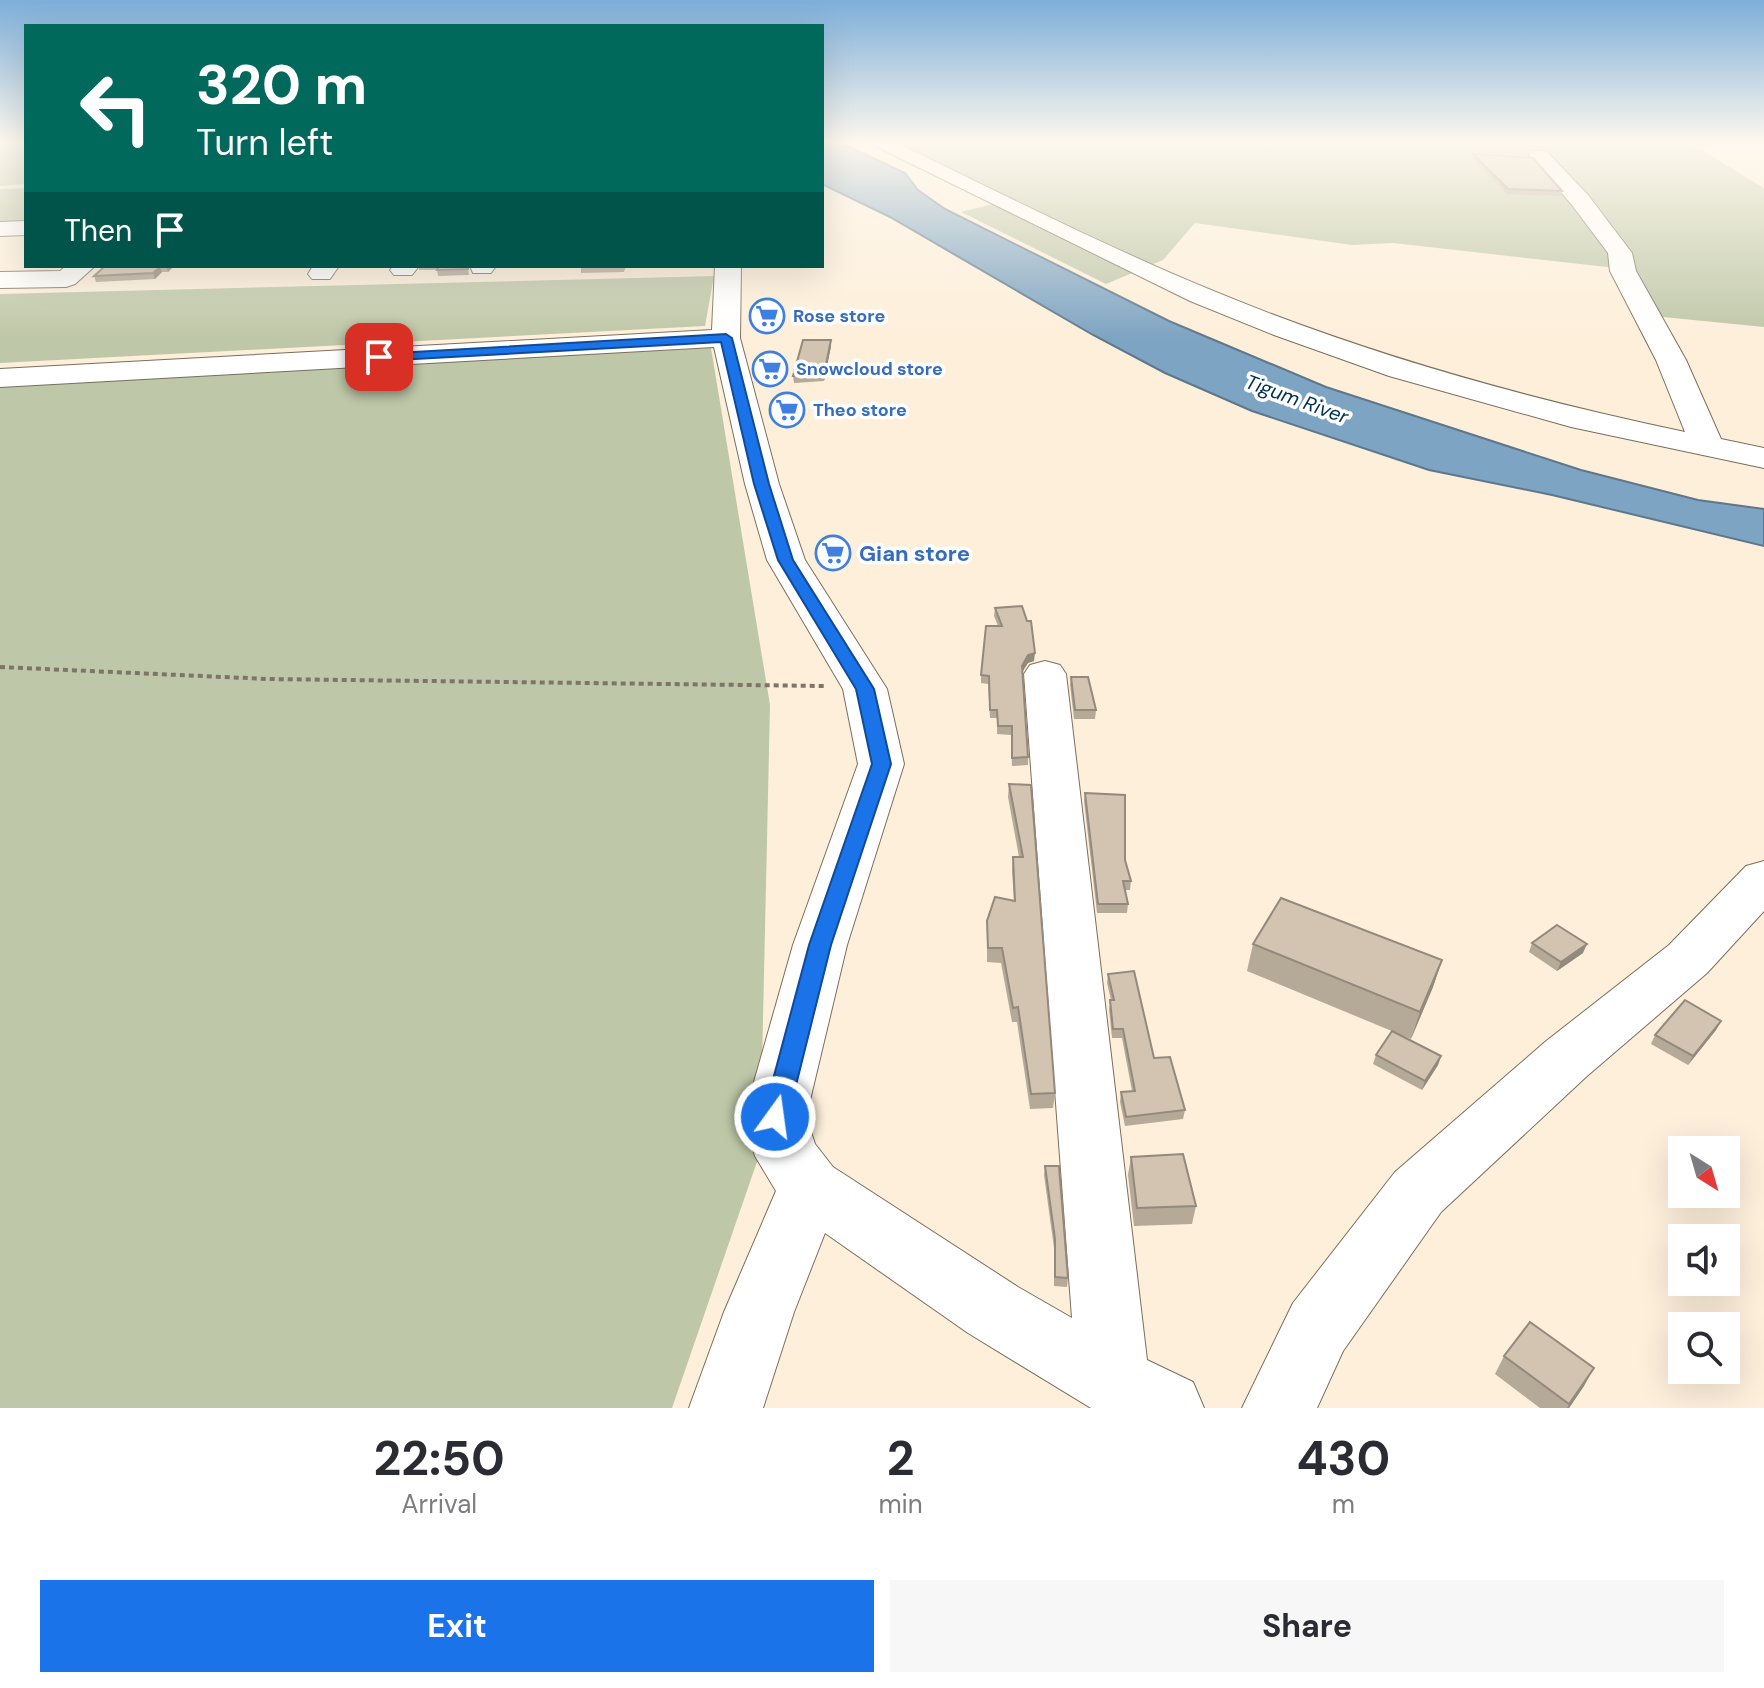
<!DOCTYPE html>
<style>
body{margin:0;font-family:"DM Sans",sans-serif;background:#f7f7f7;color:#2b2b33;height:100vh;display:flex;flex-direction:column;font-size:30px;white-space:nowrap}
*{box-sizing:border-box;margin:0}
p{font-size:26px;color:#7c7c81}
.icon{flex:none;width:44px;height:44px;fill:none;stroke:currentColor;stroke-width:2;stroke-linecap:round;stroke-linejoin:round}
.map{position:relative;height:1408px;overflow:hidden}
.side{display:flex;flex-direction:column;background:#fff;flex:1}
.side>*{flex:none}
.top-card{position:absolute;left:24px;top:24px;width:800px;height:244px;border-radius:0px;box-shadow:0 8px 32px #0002;background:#00695c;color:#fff;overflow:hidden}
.needle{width:52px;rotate:143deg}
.fabs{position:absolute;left:1668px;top:1136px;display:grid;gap:16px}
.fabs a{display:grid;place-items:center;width:72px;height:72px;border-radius:0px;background:#fff;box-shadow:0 8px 32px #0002;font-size:40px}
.pin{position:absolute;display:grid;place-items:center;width:68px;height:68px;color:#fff;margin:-34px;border-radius:16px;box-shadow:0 4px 12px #0006}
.me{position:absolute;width:88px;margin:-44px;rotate:14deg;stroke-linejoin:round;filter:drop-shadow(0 0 6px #0008)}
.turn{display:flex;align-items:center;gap:28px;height:168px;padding:0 40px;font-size:36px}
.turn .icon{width:104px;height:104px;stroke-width:2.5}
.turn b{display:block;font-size:56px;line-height:68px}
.then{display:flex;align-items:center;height:76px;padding:0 40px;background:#0003;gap:16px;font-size:30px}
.eta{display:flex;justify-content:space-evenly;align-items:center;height:136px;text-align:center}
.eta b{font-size:48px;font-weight:700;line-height:56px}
.primary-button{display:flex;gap:16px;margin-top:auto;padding:16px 40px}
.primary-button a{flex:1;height:92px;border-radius:0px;background:#1a73e8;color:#fff;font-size:32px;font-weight:700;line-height:92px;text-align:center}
.primary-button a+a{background:#f7f7f7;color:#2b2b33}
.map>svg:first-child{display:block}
.green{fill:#bec7a7}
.water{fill:#7da4c2;stroke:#5e778a;stroke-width:2}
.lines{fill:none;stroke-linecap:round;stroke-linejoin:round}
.minor-casing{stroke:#7b6e5c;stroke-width:2}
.path{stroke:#7e7567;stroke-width:4;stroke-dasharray:5 4;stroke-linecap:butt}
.minor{fill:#fff;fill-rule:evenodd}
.wall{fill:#b5a998}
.shaded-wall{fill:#93897c}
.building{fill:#d2c4b1;stroke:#93897c;stroke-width:2}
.route{fill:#1a73e8;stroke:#114b97;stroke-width:2}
.labels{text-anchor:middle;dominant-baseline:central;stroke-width:7;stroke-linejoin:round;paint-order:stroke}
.far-shop-label{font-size:18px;font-weight:bold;fill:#366cbe;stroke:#fefefe;text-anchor:start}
.far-water-label{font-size:20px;font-style:italic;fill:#00324f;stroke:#fefefe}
.shop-label{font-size:22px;font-weight:bold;fill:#366cbe;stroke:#fefefe;text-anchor:start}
</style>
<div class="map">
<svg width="1764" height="1408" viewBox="0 0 1764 1408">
<rect width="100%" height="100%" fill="#fdefda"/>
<g class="green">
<polygon points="0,142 26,142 26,184 0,186"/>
<polygon points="885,142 1688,142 1764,188 1764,327 1653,316 1634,270 1393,243 1352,245 1195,223 1163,260 1106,284 961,212 1009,200"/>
<polygon points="26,188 26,223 0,223 0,189"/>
<polygon points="714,276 705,326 0,363 0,294"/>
<polygon points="711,348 770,705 760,1153 672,1408 0,1408 0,385"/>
</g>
<polygon class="water" points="822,142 839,142 905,173 918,190 945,209 1169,321 1326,387 1581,470 1698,500 1764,509 1764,546 1552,495 1429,470 1252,411 1165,373 1093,335 890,217 822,184"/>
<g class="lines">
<g class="minor-casing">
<g id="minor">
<path d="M867,142h27c105,50 210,104 317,148 154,64 312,108 474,142l-29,-72 -46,-89 -2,-18 -36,-48 -43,-50 3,-4h14l42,44 44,58 4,18 50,89 35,79 43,9v20l-193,-41 -182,-51 -115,-41 -84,-34z"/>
<polygon points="26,221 26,235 0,236 0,222"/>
<polygon points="66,266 95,266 75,284 66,287 0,288 0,272 60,271"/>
<polygon points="313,266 339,266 330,279 312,279 308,274"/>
<polygon points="393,266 419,266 412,275 394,275 390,270"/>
<polygon points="470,266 496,266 491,273 473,273"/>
<polygon points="715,266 741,266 740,338 779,484 805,560 887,689 904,764 847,945 806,1117 815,1144 833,1167 1018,1287 1072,1318 1024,674 1030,665 1045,661 1060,665 1066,674 1147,1360 1193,1382 1204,1408 1091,1408 968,1333 825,1233 794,1312 763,1408 689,1408 724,1312 776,1191 755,1156 744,1117 793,945 858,764 843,689 767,560 745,484 714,347 0,387 0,369 712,330"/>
<polygon points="1764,861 1764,911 1707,973 1587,1076 1441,1212 1343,1351 1317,1408 1242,1408 1293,1303 1395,1172 1545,1042 1669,945 1746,866"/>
</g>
</g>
<polyline class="path" points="0,667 268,679 824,686"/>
<use href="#minor" class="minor"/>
</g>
<g class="wall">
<polygon points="1473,154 1562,191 1561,196 1507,194 1472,159"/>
<polygon points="105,266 174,266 168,272 162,272 155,279 96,282 94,276"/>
<polygon points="419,266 468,266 469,275 438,276 437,270 419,270"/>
<polygon points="581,266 626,266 624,272 581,273"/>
<polygon points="831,340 831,346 824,381 794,383 793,376"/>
<polygon points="995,608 1034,661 1028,663 1022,672 1028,757 1028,765 1012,766 1011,735 997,734 997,718 990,718 988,684 981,683 981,675 998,626 994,616"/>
<polygon points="1071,677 1096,710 1095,719 1074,719 1070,685"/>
<polygon points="1009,784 1031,785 1055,1093 1053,1108 1030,1109 1017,1022 1012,1022 1001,963 987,962 987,921 1014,901 1012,871 1013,857 1019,857 1008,797"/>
<polygon points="1085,793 1125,860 1131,881 1130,890 1125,890 1128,904 1127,913 1097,913 1084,801"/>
<polygon points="1532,943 1583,953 1557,971 1529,952"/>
<polygon points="1253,944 1442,960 1433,987 1411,1039 1247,971"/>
<polygon points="1108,974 1154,1058 1185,1110 1183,1119 1125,1126 1120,1102 1121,1092 1132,1091 1122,1038 1112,1038 1109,1009 1111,1000 1107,983"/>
<polygon points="1721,1021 1716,1030 1688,1065 1651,1044 1655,1035"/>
<polygon points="1376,1055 1441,1056 1438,1065 1422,1090 1373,1064"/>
<polygon points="1131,1157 1196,1206 1192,1224 1134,1226 1128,1175"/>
<polygon points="1045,1166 1068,1278 1067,1287 1054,1286 1054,1248 1044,1175"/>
<polygon points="1504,1356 1584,1386 1569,1408 1540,1408 1495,1374"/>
</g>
<g class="shaded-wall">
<polygon points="166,266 174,266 168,272"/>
<polygon points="160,267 162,272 155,279 153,273"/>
<polygon points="831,340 831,346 824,381 824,374"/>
<polygon points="1035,653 1034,661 1028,663 1021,674 1022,666 1028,655"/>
<polygon points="1587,944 1583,953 1557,971 1561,962"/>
<polygon points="1442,960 1433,987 1411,1039 1420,1012"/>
<polygon points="1721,1021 1716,1030 1688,1065 1693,1056"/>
<polygon points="1441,1056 1438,1065 1422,1090 1425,1081"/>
<polygon points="1594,1368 1584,1386 1569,1408 1567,1408"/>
</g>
<g class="building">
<polygon points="1473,154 1533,158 1562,191 1508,189"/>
<polygon points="105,266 166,266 160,267 153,273 94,276"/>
<polygon points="439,266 467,266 468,269 437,270"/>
<polygon points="581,266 618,266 581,267"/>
<polygon points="803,340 831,340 824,374 793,376"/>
<polygon points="1022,606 1027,621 1031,621 1035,653 1028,655 1022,666 1028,757 1012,758 1012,726 998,726 997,710 990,710 989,676 981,675 986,626 1002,626 995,608"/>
<polygon points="1071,677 1088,677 1096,710 1075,710"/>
<polygon points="1009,784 1031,785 1055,1093 1031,1094 1018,1007 1013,1008 1002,948 988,948 987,921 995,897 1015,901 1013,857 1023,857"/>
<polygon points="1085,793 1125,795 1125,860 1131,881 1123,881 1128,904 1098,904"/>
<polygon points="1281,898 1442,960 1420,1012 1253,944"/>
<polygon points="1557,925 1587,944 1561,962 1532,943"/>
<polygon points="1134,971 1154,1058 1170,1057 1185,1110 1126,1117 1121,1092 1135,1091 1123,1029 1113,1029 1110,1000 1114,1000 1108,974"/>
<polygon points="1685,1000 1721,1021 1693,1056 1655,1035"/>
<polygon points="1392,1031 1441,1056 1425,1081 1376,1055"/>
<polygon points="1183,1154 1196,1206 1137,1208 1131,1157"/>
<polygon points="1045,1166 1059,1166 1068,1278 1055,1277 1055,1239"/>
<polygon points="1530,1322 1594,1368 1569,1404 1504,1356"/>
</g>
<linearGradient id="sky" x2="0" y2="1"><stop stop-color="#7daed9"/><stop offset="0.42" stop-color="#fef8ee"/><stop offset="1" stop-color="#fef8ee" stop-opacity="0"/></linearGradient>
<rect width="1764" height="339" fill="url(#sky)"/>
<polygon class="route" points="726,334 732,338 769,484 793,560 874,689 891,764 831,945 788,1117 784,1124 775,1127 766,1124 763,1117 809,945 872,764 856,689 778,560 754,484 721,342 379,361 373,357 379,354"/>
<defs>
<g id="supermarket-ring" transform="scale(1.8)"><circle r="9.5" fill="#fefefe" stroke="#3f7fe0" stroke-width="1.5"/><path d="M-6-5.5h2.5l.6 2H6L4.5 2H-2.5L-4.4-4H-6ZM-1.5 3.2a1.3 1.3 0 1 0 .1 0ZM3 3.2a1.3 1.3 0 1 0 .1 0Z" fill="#3f7fe0"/></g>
</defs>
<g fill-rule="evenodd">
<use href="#supermarket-ring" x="767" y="316"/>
<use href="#supermarket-ring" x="770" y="369"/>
<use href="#supermarket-ring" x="787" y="410"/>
<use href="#supermarket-ring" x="833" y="553"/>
</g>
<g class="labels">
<g class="far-shop-label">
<text x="793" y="316">Rose store</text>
<text x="796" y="369">Snowcloud store</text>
<text x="813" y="410">Theo store</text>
</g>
<g class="far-water-label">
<text transform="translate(1297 399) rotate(20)">Tigum River</text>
</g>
<g class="shop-label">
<text x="859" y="553">Gian store</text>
</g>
</g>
</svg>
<div class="fabs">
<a><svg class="needle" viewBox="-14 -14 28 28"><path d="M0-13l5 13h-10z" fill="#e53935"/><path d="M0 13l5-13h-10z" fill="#7c7c81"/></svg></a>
<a><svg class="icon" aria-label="sound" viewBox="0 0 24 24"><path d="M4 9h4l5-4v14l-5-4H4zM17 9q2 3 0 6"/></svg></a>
<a><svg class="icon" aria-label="search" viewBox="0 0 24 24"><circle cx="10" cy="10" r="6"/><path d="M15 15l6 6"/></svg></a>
</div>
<div class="pin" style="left:379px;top:357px;background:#d93025"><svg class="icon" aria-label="arrive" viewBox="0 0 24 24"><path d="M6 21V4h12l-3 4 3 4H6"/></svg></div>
<svg class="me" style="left:775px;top:1117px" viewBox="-20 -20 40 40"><circle r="17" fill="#1a73e8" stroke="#fff" stroke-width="3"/><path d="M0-11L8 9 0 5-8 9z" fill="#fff"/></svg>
<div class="top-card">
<div class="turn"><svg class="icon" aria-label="left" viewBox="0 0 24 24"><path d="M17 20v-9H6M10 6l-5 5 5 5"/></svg><div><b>320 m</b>Turn left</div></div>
<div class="then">Then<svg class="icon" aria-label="arrive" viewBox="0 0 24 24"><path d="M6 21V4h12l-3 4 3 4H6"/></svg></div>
</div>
</div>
<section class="side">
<div class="eta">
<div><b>22:50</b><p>Arrival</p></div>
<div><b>2</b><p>min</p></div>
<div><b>430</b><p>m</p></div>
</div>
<div class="primary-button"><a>Exit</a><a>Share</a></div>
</section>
